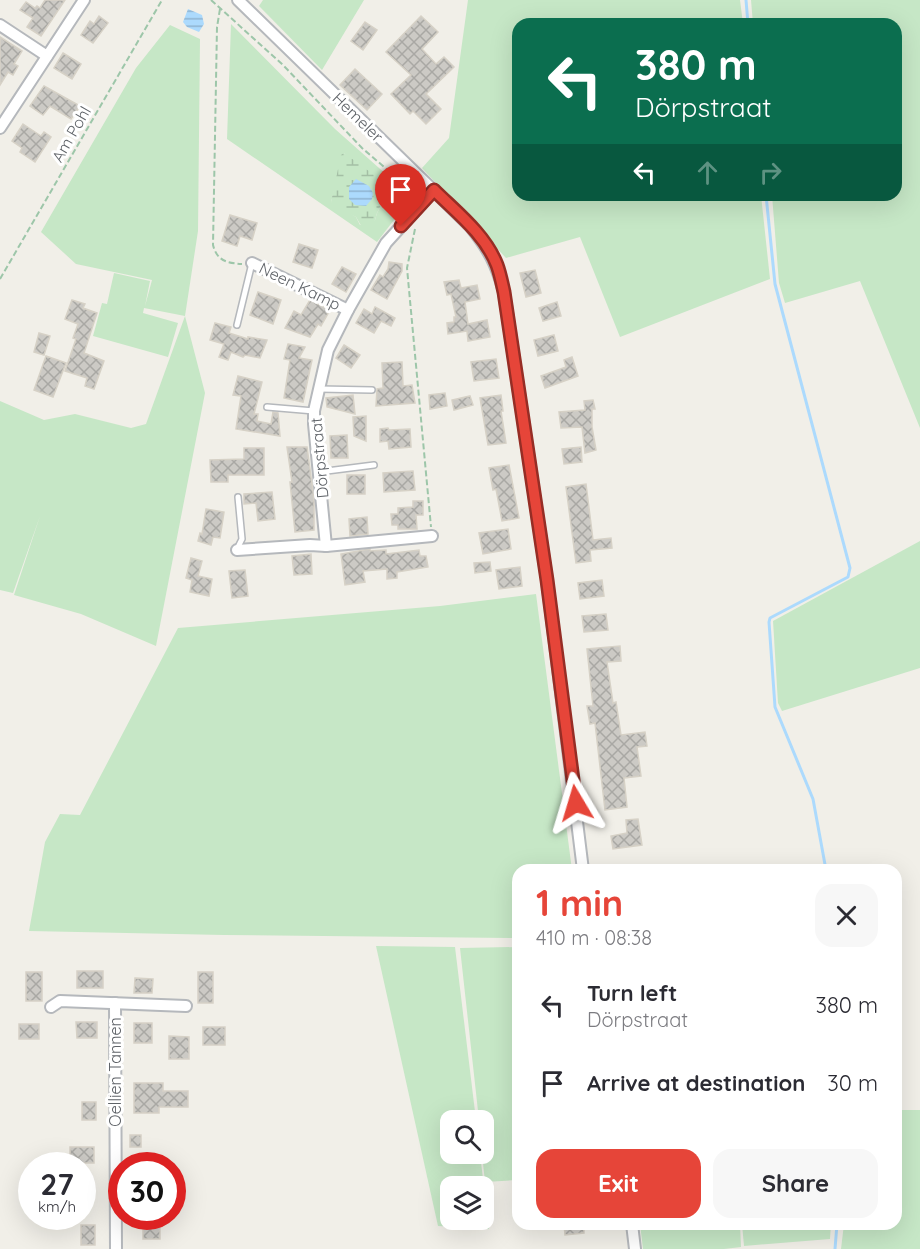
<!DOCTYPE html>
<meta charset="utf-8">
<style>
body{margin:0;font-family:Quicksand,sans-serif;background:#f7f7f7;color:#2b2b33;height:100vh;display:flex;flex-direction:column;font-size:22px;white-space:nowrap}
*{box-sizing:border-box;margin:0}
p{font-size:20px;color:#7c7c81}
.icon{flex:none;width:33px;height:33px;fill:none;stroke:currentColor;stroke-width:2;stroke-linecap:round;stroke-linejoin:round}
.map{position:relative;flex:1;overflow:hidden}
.details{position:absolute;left:512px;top:864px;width:390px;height:366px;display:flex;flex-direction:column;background:#fff;border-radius:18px;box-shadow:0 6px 24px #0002}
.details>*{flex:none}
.top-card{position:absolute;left:512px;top:18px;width:390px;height:183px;border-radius:18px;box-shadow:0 6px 24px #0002;background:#0b6e4f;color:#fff;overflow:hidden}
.buttons{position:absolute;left:440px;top:1110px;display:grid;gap:12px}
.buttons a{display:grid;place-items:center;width:54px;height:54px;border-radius:12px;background:#fff;box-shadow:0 6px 24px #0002;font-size:30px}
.speed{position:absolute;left:18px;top:1152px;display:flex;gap:12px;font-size:30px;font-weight:700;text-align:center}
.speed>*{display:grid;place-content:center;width:78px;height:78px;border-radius:50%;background:#fff;box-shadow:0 6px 24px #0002;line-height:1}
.speed small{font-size:15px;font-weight:400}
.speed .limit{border:9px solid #d22;background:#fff;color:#111}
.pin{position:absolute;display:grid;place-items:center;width:51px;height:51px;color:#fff;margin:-62px -26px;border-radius:50% 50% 50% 0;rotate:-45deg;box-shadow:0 0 6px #0007}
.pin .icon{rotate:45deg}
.me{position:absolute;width:66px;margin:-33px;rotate:353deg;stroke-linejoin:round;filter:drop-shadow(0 0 4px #0008)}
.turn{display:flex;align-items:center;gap:21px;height:126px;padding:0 24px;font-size:27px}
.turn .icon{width:78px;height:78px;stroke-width:2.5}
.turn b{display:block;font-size:42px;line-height:51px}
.lanes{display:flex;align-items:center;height:57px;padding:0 24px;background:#0003;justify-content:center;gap:30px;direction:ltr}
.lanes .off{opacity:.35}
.round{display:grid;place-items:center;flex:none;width:63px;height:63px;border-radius:18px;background:#f7f7f7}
.summary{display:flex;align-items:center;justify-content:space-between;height:102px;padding:0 24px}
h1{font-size:36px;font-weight:800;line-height:45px;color:#e64539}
.action{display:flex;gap:12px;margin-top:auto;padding:12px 24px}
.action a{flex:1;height:69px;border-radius:18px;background:#e64539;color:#fff;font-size:24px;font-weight:800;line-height:69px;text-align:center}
.action a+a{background:#f7f7f7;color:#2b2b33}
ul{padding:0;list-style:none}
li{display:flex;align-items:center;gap:18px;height:78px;padding:0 24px}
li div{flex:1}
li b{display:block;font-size:22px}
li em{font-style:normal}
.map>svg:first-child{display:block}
.green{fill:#c6e7c6;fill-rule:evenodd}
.wetland{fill:url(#wetland-marsh)}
.water{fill:url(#water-rules)}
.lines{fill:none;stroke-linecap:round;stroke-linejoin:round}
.stream{stroke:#acdafd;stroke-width:3}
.building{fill:url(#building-cross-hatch);stroke:#d6d1c6;stroke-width:1.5}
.lane-casing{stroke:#b5b8bc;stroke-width:8}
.street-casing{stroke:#b5b8bc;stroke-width:14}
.path{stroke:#9dc6a9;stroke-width:2;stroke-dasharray:6 3;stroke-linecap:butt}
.lane{stroke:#fff;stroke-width:5}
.street{stroke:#fff;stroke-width:10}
.route-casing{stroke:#962d25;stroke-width:15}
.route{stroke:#e64539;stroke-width:10}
.labels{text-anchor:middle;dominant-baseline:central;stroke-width:6;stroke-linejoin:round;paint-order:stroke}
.street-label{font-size:16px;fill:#5f6368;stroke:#fff}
</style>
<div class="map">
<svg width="920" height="1249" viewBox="0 0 920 1249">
<defs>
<pattern id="wetland-marsh" width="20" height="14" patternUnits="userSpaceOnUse" patternTransform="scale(1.5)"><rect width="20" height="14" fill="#c6e7c6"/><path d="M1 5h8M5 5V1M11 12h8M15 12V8" fill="none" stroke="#a4bfa5"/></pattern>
<pattern id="water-rules" width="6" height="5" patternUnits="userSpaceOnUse" patternTransform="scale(1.5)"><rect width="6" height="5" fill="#acdafd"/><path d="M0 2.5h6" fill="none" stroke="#8fb4d1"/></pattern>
<pattern id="building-cross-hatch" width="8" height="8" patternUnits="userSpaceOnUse" patternTransform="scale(1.5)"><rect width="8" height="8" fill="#cccac5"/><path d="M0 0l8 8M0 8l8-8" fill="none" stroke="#a9a8a4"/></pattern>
</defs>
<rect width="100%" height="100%" fill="#f1efe8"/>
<g class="green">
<polygon points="263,0 364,0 322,70 259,6"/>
<polygon points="468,0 740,0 743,24 518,24 518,195 761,195 770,279 620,337 580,237 506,258 422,168 449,138"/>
<polygon points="751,0 920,0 920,428 860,281 785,303 779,283 772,195 896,195 896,24 753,24"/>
<path d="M231,24l104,105 61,54 8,24 -27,35 -150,-103zM344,153l47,49 -10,3 -4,8 -2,7 -15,5 -4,-8 -25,-15z"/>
<polygon points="170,25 200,39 198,231 185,316 205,393 156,646 81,614 14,595 40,516 13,593 0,590 0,401 44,420 75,414 131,428 146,424 185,316 144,308 143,313 178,323 168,357 93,336 102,303 107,304 114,273 150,281 145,306 152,280 76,264 41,232 136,68"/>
<polygon points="920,541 920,668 782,711 778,703 773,621"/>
<polygon points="536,594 572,870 518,870 517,938 224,935 29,931 45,842 60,814 80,815 178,628 440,606"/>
<path d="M376,946l79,1 21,173h-26v34h30l9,75 -51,-3zM450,1186h33v34h-33z"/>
<polygon points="517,947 517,1180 485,1182 482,1154 483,1120 479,1120 460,948"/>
<polygon points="896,1110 920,1110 920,1249 841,1249 844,1224 896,1224"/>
<polygon points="640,1224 740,1224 741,1247 724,1249 643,1249"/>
<polygon points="742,1224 831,1224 830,1239 744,1246"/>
</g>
<polygon class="wetland" points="344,153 395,190 396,198 381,205 377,213 375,220 368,229 363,229 356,217 332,206 331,202 341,155"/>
<g class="water">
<polygon points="188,9 202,15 204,24 199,32 187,27 183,22"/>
<polygon points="356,179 369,186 373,193 372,199 366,206 355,205 349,199 349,187"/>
</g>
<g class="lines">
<g class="stream">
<polyline points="746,0 748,24"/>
<polyline points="766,195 775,284 850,568 848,577 770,618 769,622 775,707 813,799 826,870"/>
<polyline points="835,1249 837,1224"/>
</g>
</g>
<g class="building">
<polygon points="45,0 65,0 41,36 27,27 33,18 20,10 26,2 35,8 37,6 40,8"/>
<polygon points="99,16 108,23 93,43 81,35 90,21 94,24"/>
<polygon points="421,16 438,32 422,49 436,64 444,57 454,67 426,94 441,109 426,124 413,111 410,114 391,94 411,75 386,52"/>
<polygon points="365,22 377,30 363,50 351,41"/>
<polygon points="0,37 22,51 14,64 18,66 13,75 8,72 0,85"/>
<polygon points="63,53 81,64 72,79 54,68"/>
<polygon points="355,69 382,94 367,110 340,85"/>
<polygon points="44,86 80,106 71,119 50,106 43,115 30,106"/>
<polygon points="23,124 41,136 44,132 51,137 35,162 20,152 22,148 12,141"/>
<polygon points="230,215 257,223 252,240 240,236 237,246 222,241"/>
<polygon points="299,244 318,250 312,268 293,262"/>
<polygon points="389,262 402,264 402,271 387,299 371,290 380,275 383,277 388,269"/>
<polygon points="342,267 356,274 346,292 332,284"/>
<polygon points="535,270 541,293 526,297 520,273"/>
<polygon points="459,280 461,288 477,285 480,299 465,302 468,324 487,320 490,337 468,341 467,331 448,334 447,323 454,322 454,317 456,317 451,294 447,295 444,282"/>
<polygon points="258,292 281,300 273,324 250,315"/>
<polygon points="72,300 85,304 83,308 97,313 84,353 104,361 94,389 85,386 87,378 65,371 76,339 73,338 78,324 65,319"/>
<polygon points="310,300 330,310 321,326 318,324 310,337 285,328 294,311 301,315"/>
<polygon points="557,302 561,316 543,321 539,308"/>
<polygon points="375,307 395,318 391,326 381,321 374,333 356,323 364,309 372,314"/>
<polygon points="215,323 231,327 229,333 248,339 248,337 267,340 260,358 245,355 243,357 231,352 228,360 219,357 224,344 210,340"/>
<polygon points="39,333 50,336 44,355 34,352"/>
<polygon points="554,335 558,351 538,356 534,340"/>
<polygon points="288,344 305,347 299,358 312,360 303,402 284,398 290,360 284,359"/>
<polygon points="344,345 360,355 351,368 336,358"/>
<polygon points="46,356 66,363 53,397 34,390"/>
<polygon points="572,357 578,376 545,388 541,376 566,367 564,360"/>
<polygon points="496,359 499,378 474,381 471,362"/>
<polygon points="402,362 403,386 412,385 415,403 376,406 377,389 383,388 382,363"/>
<polygon points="238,376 262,382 254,414 258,414 257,421 271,424 273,412 278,413 280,436 236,429 241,396 233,395"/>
<polygon points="445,393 447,406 430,409 429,395"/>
<polygon points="353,395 355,414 327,407 326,398"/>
<polygon points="501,395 503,411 501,411 506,443 488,445 480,398"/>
<polygon points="470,396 473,405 454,410 452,400"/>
<polygon points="593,400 595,409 592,409 592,427 596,450 585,453 582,427 561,428 559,412 585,410 584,401"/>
<polygon points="366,416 366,441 354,436 353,417"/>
<polygon points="388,428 389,430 410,429 411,447 389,449 388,441 380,442 380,429"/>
<polygon points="347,435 348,458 331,458 330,436"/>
<polygon points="287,447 307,447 314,499 314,530 295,532 290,482 292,482"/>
<polygon points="581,447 582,462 564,464 562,449"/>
<polygon points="244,448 264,448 264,475 228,475 228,482 211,482 210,460 244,459"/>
<polygon points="509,465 519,518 502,521 496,489 493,490 489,468"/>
<polygon points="413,471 415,490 384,492 383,473"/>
<rect x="347" y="475" width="18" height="19"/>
<polygon points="586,484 593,540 611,538 612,548 590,550 591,561 576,563 566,487"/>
<polygon points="272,492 275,519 258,521 256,503 244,504 244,494"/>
<polygon points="413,501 423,501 423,515 416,515 417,529 398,529 398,525 392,525 391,514 398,514 398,508 413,507"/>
<polygon points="206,509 224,512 220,538 213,537 211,545 198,541 200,533 202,534"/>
<polygon points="367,517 368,534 350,536 349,519"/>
<polygon points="508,529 511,549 483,554 479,533"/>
<polygon points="370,549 370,551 386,550 386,554 419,550 420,556 426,556 428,567 397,572 397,578 387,579 387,569 363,571 365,582 345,585 341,554"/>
<polygon points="311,554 312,574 294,575 292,556"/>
<polygon points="191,558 202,561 198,576 212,579 209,596 190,592 192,580 186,578"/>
<polygon points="490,562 491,571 475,573 474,563"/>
<polygon points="520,567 522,586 499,589 496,570"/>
<polygon points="245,570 248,596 232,598 229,571"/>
<polygon points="602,580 604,596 580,599 578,583"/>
<polygon points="606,614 608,630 584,632 582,616"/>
<polygon points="620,646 621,661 607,662 613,703 616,702 621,735 645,732 647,746 637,747 641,776 624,778 627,807 605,810 595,723 590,724 587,706 593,706 587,649"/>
<polygon points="638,819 642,845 613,849 611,836 627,833 626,820"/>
<rect x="77" y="971" width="26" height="17"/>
<rect x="26" y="972" width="16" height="29"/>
<rect x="198" y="972" width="15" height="31"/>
<polygon points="135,978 153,979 152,993 134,993"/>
<polygon points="76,1022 97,1022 97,1038 77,1038"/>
<rect x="134" y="1023" width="18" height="20"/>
<rect x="19" y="1024" width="20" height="15"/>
<rect x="203" y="1027" width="22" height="18"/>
<polygon points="169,1036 189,1037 189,1059 169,1059"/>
<polygon points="134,1083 163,1083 163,1091 188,1091 188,1107 159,1107 159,1113 134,1113"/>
<rect x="82" y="1102" width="14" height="18"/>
<rect x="130" y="1135" width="11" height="12"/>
<rect x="70" y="1147" width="24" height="16"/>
<rect x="143" y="1217" width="17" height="22"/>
<polygon points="564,1224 584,1224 584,1233 565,1235"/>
<rect x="81" y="1225" width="14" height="20"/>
</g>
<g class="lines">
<g class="lane-casing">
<g id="lane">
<polyline points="237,325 252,263"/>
<polyline points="319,389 372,390"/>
<polyline points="267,407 314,411"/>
<polyline points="319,472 374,465"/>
<polyline points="237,549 242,539 238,497"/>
</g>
</g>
<g class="street-casing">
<g id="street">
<path d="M238,0l232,226c19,24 26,37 34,66l43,288 36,290"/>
<polyline points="0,25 47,56"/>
<polyline points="0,128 84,0"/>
<polyline points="252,263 348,310"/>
<polyline points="326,546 314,424 314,411 328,350 348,310 386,243 434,190"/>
<polyline points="237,550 310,545 326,546 432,536"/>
<polyline points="115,1003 116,1249"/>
<polyline points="51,1007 60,1001 186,1006"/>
<polyline points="632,1224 635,1249"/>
</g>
</g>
<g class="path">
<polyline points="211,0 283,65 362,148 397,178 407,196 409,203"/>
<path d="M220,9l-3,18 -4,218c4,16 14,18 29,19"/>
<polyline points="415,229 407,268 431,527"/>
<polyline points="0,279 162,0"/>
</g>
<use href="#lane" class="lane"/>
<use href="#street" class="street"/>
</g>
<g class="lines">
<g class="route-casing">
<path id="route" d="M401,226l33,-36c22,22 51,44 63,75 3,8 5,18 7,27l43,288 29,223"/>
</g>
<use href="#route" class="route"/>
</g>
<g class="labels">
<g class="street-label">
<text transform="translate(358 117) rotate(44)">Hemeler</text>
<text transform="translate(71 134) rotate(-60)">Am Pohl</text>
<text transform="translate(300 286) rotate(26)">Neen Kamp</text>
<text transform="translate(319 458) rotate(-95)">Dörpstraat</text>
<text transform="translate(115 1072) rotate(-90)">Oellien Tannen</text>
</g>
</g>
</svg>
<div class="buttons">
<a><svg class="icon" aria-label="search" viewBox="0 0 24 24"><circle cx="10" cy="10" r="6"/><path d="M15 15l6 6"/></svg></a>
<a><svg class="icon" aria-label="layers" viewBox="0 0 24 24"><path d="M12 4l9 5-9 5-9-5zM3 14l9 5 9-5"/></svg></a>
</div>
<div class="speed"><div>27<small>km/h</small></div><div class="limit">30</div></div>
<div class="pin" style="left:401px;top:226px;background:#d93025"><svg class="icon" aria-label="arrive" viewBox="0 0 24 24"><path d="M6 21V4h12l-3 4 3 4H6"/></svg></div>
<svg class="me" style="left:576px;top:803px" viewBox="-20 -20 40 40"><path d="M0-17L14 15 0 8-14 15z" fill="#e64539" stroke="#fff" stroke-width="4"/></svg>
<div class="top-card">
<div class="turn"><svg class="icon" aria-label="left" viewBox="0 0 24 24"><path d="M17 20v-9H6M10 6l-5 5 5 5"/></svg><div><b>380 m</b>Dörpstraat</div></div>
<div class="lanes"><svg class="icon" aria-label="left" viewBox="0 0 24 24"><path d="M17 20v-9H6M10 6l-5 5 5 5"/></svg><svg class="icon off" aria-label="ahead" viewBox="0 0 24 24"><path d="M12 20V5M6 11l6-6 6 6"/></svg><svg class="icon off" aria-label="right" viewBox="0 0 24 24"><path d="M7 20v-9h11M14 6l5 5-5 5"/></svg></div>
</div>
<section class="details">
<div class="summary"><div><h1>1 min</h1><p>410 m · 08:38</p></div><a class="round"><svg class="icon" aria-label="close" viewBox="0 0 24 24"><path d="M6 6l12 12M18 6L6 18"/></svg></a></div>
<ul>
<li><svg class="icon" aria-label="left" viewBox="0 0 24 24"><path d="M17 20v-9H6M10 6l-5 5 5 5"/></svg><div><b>Turn left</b><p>Dörpstraat</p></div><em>380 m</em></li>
<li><svg class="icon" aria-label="arrive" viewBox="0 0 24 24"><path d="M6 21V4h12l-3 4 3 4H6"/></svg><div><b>Arrive at destination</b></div><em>30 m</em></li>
</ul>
<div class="action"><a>Exit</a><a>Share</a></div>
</section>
</div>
